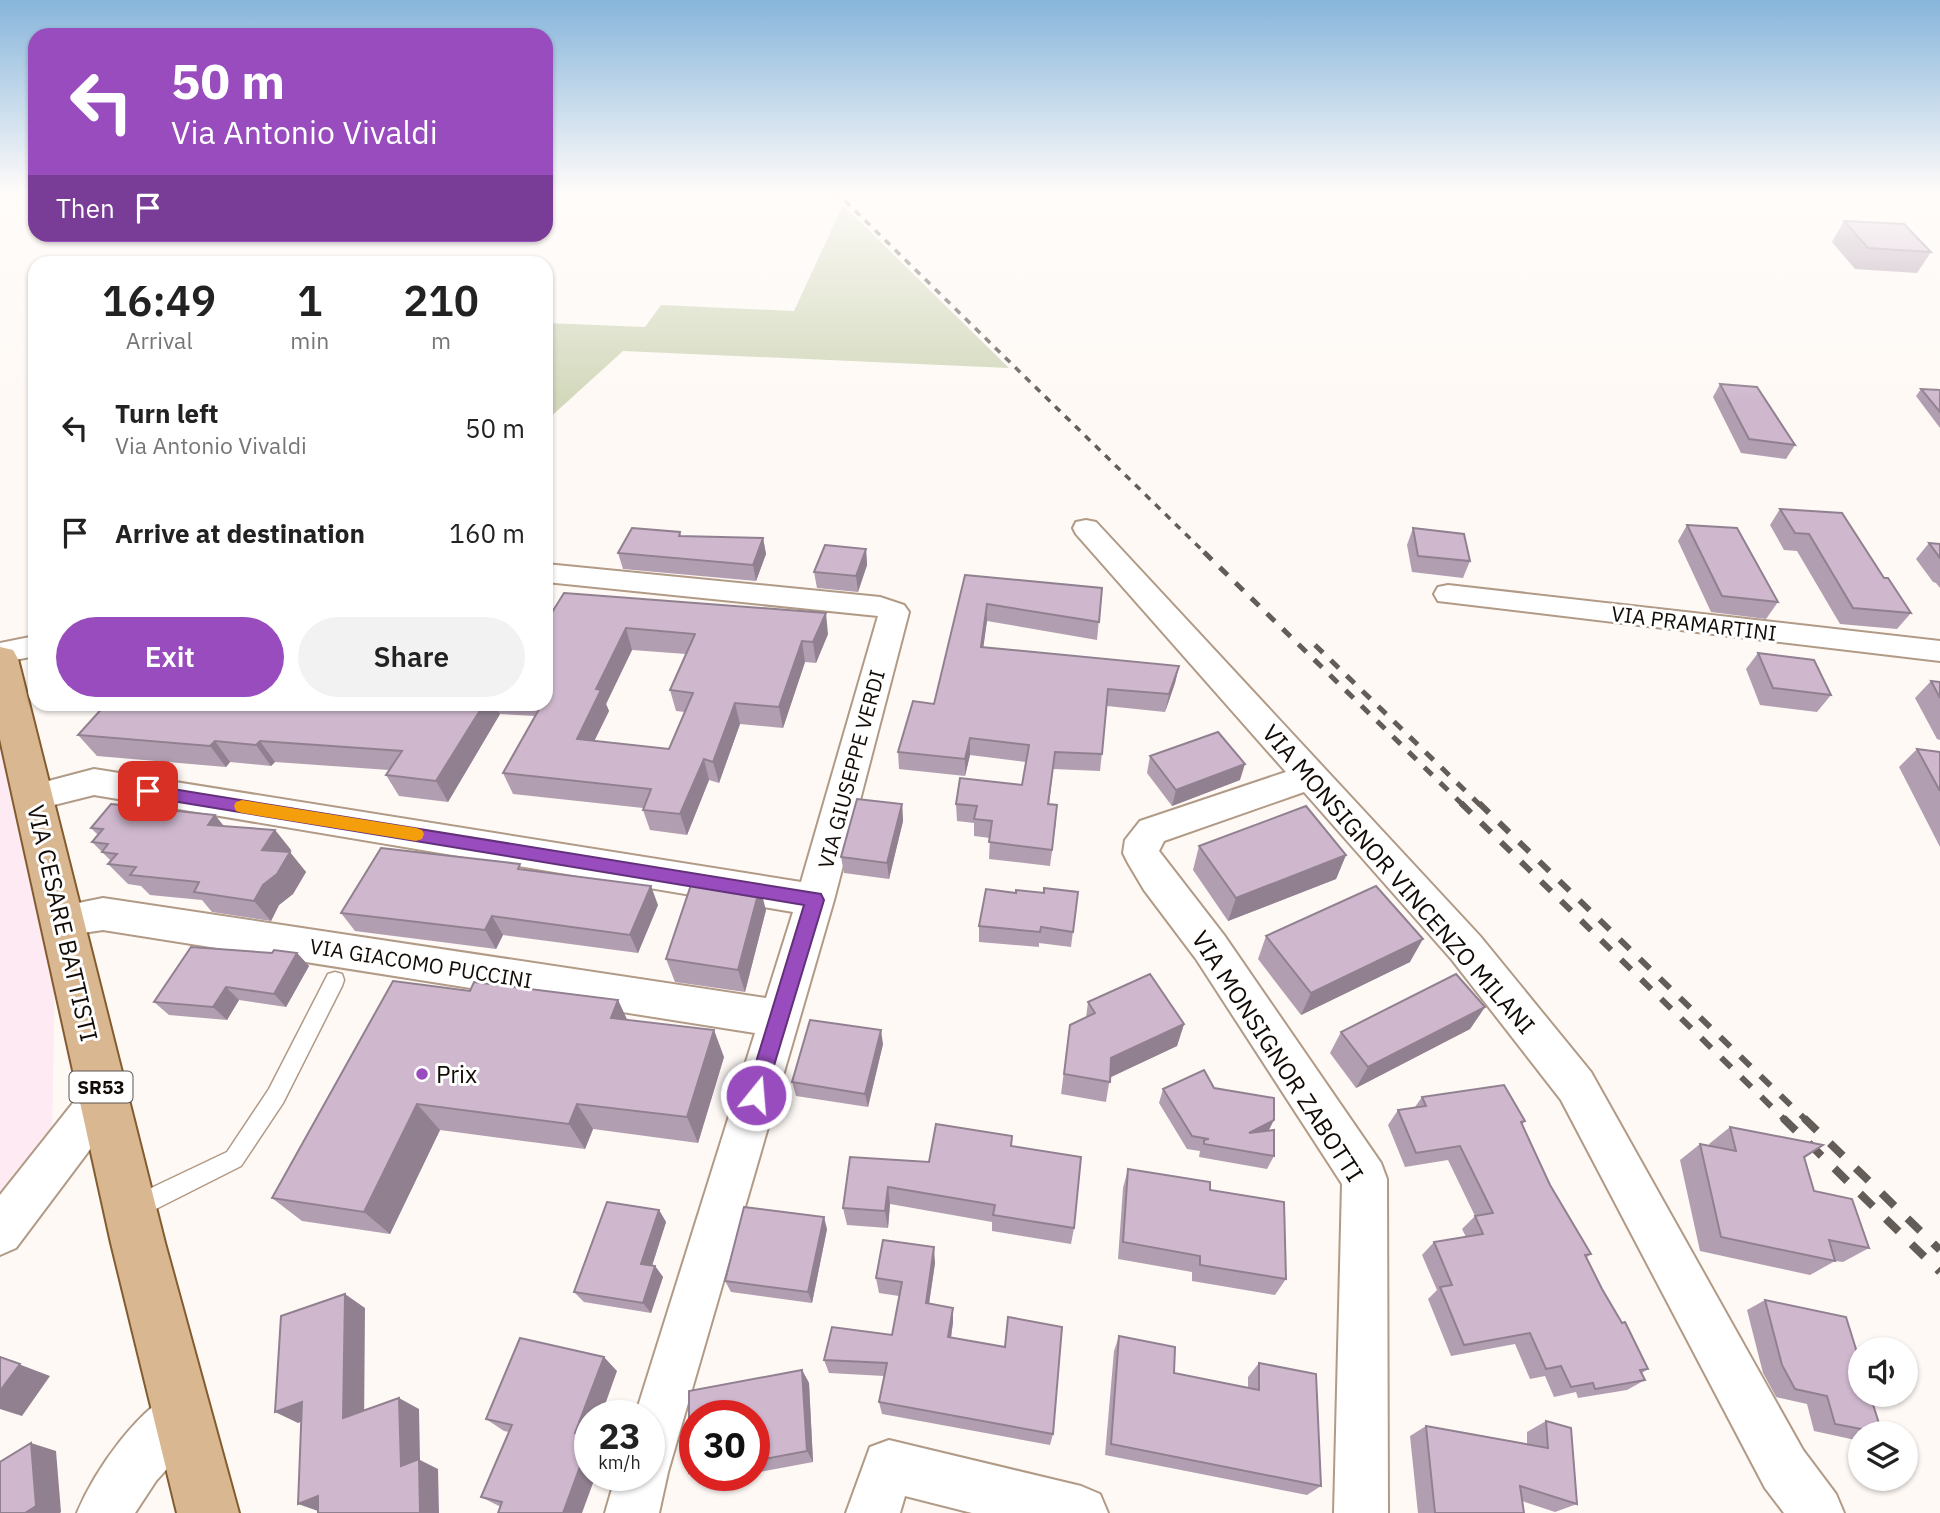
<!DOCTYPE html>
<style>
body{margin:0;font-family:"IBM Plex Sans",sans-serif;background:#f2f2f2;color:#222;height:100vh;display:flex;flex-direction:column;font-size:26px;white-space:nowrap}
*{box-sizing:border-box;margin:0}
p{font-size:23px;color:#767676}
.icon{flex:none;width:38px;height:38px;fill:none;stroke:currentColor;stroke-width:2;stroke-linecap:round;stroke-linejoin:round}
.map{position:relative;flex:1;overflow:hidden}
.details{position:absolute;left:28px;top:256px;width:525px;height:455px;display:flex;flex-direction:column;background:#fff;border-radius:21px;box-shadow:0 2px 5px #0004}
.details>*{flex:none}
.hud{position:absolute;left:28px;top:28px;width:525px;height:214px;border-radius:21px;box-shadow:0 2px 5px #0004;background:#984cbd;color:#fff;overflow:hidden}
.tools{position:absolute;left:1848px;top:1337px;display:grid;gap:14px}
.tools a{display:grid;place-items:center;width:70px;height:70px;border-radius:50%;background:#fff;box-shadow:0 2px 5px #0004;font-size:35px}
.speed{position:absolute;left:574px;top:1400px;display:flex;gap:14px;font-size:35px;font-weight:700;text-align:center}
.speed>*{display:grid;place-content:center;width:91px;height:91px;border-radius:50%;background:#fff;box-shadow:0 2px 5px #0004;line-height:1}
.speed small{font-size:18px;font-weight:400}
.speed .limit{border:10px solid #d22;background:#fff;color:#111}
.pin{position:absolute;display:grid;place-items:center;width:60px;height:60px;color:#fff;margin:-30px;border-radius:14px;box-shadow:0 4px 10px #0006}
.me{position:absolute;width:77px;margin:-38px;rotate:17deg;stroke-linejoin:round;filter:drop-shadow(0 0 5px #0008)}
.turn{display:flex;align-items:center;gap:24px;height:147px;padding:0 28px;font-size:32px}
.turn .icon{width:91px;height:91px;stroke-width:2.5}
.turn b{display:block;font-size:49px;line-height:60px}
.then{display:flex;align-items:center;height:66px;padding:0 28px;background:#0003;gap:14px;font-size:26px}
.eta{display:flex;justify-content:space-evenly;align-items:center;height:119px;text-align:center}
.eta b{font-size:42px;font-weight:600;line-height:49px}
.cta{display:flex;gap:14px;margin-top:auto;padding:14px 28px}
.cta a{flex:1;height:80px;border-radius:42px;background:#984cbd;color:#fff;font-size:28px;font-weight:600;line-height:80px;text-align:center}
.cta a+a{background:#f2f2f2;color:#222}
ul{padding:0;list-style:none}
li{display:flex;align-items:center;gap:21px;height:105px;padding:0 28px}
li div{flex:1}
li b{display:block;font-size:26px}
li em{font-style:normal}
.map>svg:first-child{display:block}
.industrial{fill:#feeaf2}
.green{fill:#d2d8bb}
.lines{fill:none;stroke-linecap:round;stroke-linejoin:round}
.lane-casing{stroke:#b19a86;stroke-width:3}
.street-casing{stroke:#b19a86;stroke-width:4}
.primary-casing{stroke:#835c2f;stroke-width:4}
.lane{fill:#fff;fill-rule:evenodd}
.street{fill:#fff;fill-rule:evenodd}
.primary{fill:#d9b790;fill-rule:evenodd}
.rail-far3{stroke:#635c57;stroke-width:3.5;stroke-dasharray:7 7;stroke-linecap:butt}
.rail-far2{stroke:#635c57;stroke-width:5;stroke-dasharray:11 11;stroke-linecap:butt}
.rail-far1{stroke:#635c57;stroke-width:6;stroke-dasharray:14 14;stroke-linecap:butt}
.rail{stroke:#635c57;stroke-width:8;stroke-dasharray:18 18;stroke-linecap:butt}
.wall{fill:#b29eb1;fill-rule:evenodd}
.shaded-wall{fill:#918190}
.building{fill:#cfb8ce;stroke:#918190;stroke-width:2;fill-rule:evenodd}
.route{fill:#984cbd;stroke:#63317b;stroke-width:2}
.slow{fill:#f59e0b}
.poi-dot{fill:#984cbd;stroke:#fff;stroke-width:2.5}
.labels{text-anchor:middle;dominant-baseline:central;stroke-width:6;stroke-linejoin:round;paint-order:stroke}
.shield{fill:#fff;stroke:#5a5450;stroke-width:2}
.shield-label{font-size:19px;font-weight:bold;fill:#130b05}
.street-label{font-size:21px;fill:#130b05;stroke:#fff}
.near-street-label{font-size:24px;fill:#130b05;stroke:#fff}
.near-poi-label{font-size:24px;fill:#130b05;stroke:#fff;text-anchor:start}
</style>
<div class="map">
<svg width="1940" height="1513" viewBox="0 0 1940 1513">
<rect width="100%" height="100%" fill="#fef9f5"/>
<polygon class="industrial" points="0,651 56,912 52,1141 0,1207"/>
<polygon class="green" points="843,205 1009,368 623,351 546,421 546,323 645,327 661,305 794,311"/>
<g class="lines">
<g class="lane-casing">
<polygon id="lane" points="335,972 342,974 344,980 342,986 283,1103 241,1166 144,1215 136,1218 128,1215 125,1207 128,1199 227,1152 269,1089 328,974"/>
</g>
<g class="street-casing">
<g id="street">
<polygon points="1086,520 1096,522 1480,936 1591,1072 1803,1450 1836,1494 1844,1513 1784,1513 1765,1488 1561,1100 1452,960 1304,792 1164,841 1159,851 1224,935 1381,1163 1387,1179 1388,1513 1334,1513 1342,1184 1196,959 1144,890 1128,863 1123,853 1125,840 1140,821 1286,772 1076,534 1073,528 1076,522"/>
<polygon points="546,564 880,597 904,605 909,612 834,900 668,1472 659,1513 605,1513 616,1475 649,1475 649,1416 635,1416 755,1033 103,930 62,936 49,931 43,920 49,909 103,898 766,998 793,912 94,795 34,810 22,806 17,797 22,788 94,769 801,882 878,616 546,582"/>
<polygon points="1448,585 1940,641 1940,661 1438,601 1434,594 1438,587"/>
<polygon points="35,636 35,656 0,663 0,643"/>
<polygon points="103,1078 118,1084 124,1098 118,1112 16,1248 0,1255 0,1195 88,1084"/>
<path d="M183,1387l18,8 8,18 -8,18 -45,50 -21,32h-58c18,-43 62,-107 106,-126z"/>
<polygon points="889,1440 1081,1486 1100,1494 1108,1513 972,1513 905,1496 900,1513 846,1513 870,1447"/>
</g>
</g>
<g class="primary-casing">
<polygon id="primary" points="0,647 13,650 18,659 165,1243 239,1513 177,1513 111,1243 0,739"/>
</g>
<use href="#lane" class="lane"/>
<use href="#street" class="street"/>
<use href="#primary" class="primary"/>
<polyline class="rail-far3" points="835,191 1205,553"/>
<g class="rail-far2">
<polyline points="1204,552 1463,805"/>
<polyline points="1315,645 1480,805"/>
</g>
<g class="rail-far1">
<polyline points="1461,803 1785,1120"/>
<polyline points="1479,803 1806,1120"/>
</g>
<g class="rail">
<polyline points="1783,1118 1940,1272"/>
<polyline points="1804,1118 1940,1250"/>
</g>
</g>
<g class="wall">
<polygon points="1844,221 1931,252 1917,273 1855,269 1832,242"/>
<polygon points="1720,384 1795,445 1786,459 1741,453 1713,397"/>
<polygon points="1921,389 1940,390 1940,428 1916,396"/>
<polygon points="1780,509 1884,578 1911,613 1897,629 1840,624 1797,551 1784,550 1770,525"/>
<polygon points="1687,525 1778,602 1766,619 1711,612 1678,541"/>
<polygon points="1413,528 1470,561 1463,578 1412,572 1407,545"/>
<polygon points="680,532 681,536 763,538 766,554 756,581 623,569 618,553"/>
<polygon points="1929,543 1940,544 1940,588 1936,583 1933,582 1916,559"/>
<polygon points="866,549 867,565 858,592 817,588 814,572"/>
<polygon points="965,575 1102,588 1097,640 987,621 983,647 1179,666 1175,683 1165,712 1107,706 1100,771 1053,769 1049,804 1056,821 1050,866 989,859 990,838 974,836 974,823 957,821 956,804 1022,785 1026,762 970,755 965,776 899,769 898,752 934,704"/>
<path d="M546,622l282,12 -12,29 -11,-1 -22,66 -43,-4 -21,59 -10,-3 -22,55 -37,-5 -7,-20v-2l-130,-14 -10,-21 32,-57 -35,-2 -52,88 -49,-6 -13,-21 3,-5 -114,-8 -4,4 -41,-4 -4,5 -129,-11 -19,-21 21,-24 -11,-1 -5,-6h463zM632,650l54,4 -16,36 6,21 9,1 -16,37 -75,-8 15,-30 -3,-7z"/>
<polygon points="1758,653 1831,695 1817,712 1760,705 1746,669"/>
<polygon points="1931,681 1940,682 1940,740 1937,739 1915,698"/>
<polygon points="1917,749 1940,752 1940,847 1899,767"/>
<polygon points="1150,756 1240,780 1172,806 1147,773"/>
<polygon points="902,804 903,821 889,879 844,873 841,857"/>
<polygon points="224,826 275,830 291,850 289,852 306,872 293,894 279,905 271,921 212,912 202,900 150,895 141,886 128,884 108,864 111,861 92,842 98,835 91,828"/>
<polygon points="1199,846 1346,855 1336,879 1228,921 1193,870"/>
<polygon points="522,869 658,905 638,953 503,935 496,949 355,931 341,913"/>
<polygon points="1078,892 1071,947 1039,943 1039,947 979,942 979,926 1016,893"/>
<polygon points="766,910 745,992 675,982 666,959"/>
<polygon points="1266,936 1410,962 1301,1015 1258,959"/>
<polygon points="272,953 297,953 309,966 286,1007 239,1000 227,1020 169,1015 154,1002"/>
<polygon points="470,991 618,1000 627,1020 724,1057 698,1143 593,1129 585,1149 440,1130 390,1234 302,1221 272,1198"/>
<polygon points="1088,1002 1184,1024 1177,1046 1110,1077 1106,1102 1061,1094 1070,1025 1086,1018"/>
<polygon points="1485,1007 1470,1029 1356,1088 1330,1053 1341,1032"/>
<polygon points="883,1044 868,1107 796,1096 792,1082"/>
<polygon points="1214,1088 1269,1130 1274,1156 1267,1169 1199,1157 1200,1151 1187,1149 1159,1103 1163,1089"/>
<polygon points="1422,1097 1525,1121 1522,1125 1550,1185 1591,1254 1586,1258 1602,1289 1648,1369 1642,1373 1645,1380 1627,1390 1578,1398 1576,1392 1554,1397 1545,1376 1530,1379 1515,1344 1451,1356 1428,1299 1437,1290 1422,1255 1434,1242 1466,1237 1462,1229 1475,1216 1448,1160 1405,1167 1388,1125 1398,1110 1415,1107"/>
<polygon points="1730,1127 1823,1145 1805,1158 1814,1191 1869,1248 1843,1262 1835,1261 1810,1275 1700,1251 1680,1160 1700,1144 1710,1146 1709,1144"/>
<polygon points="1012,1146 1074,1228 1071,1244 992,1231 992,1222 890,1204 888,1228 847,1225 843,1208 929,1162"/>
<polygon points="1128,1169 1210,1190 1286,1279 1275,1295 1192,1281 1192,1272 1118,1259 1123,1188"/>
<polygon points="659,1210 666,1222 652,1266 655,1266 663,1277 651,1313 584,1302 574,1292"/>
<polygon points="827,1229 812,1303 731,1292 725,1281"/>
<polygon points="935,1263 929,1304 953,1322 951,1338 1053,1434 1050,1445 882,1414 879,1402 884,1376 829,1373 824,1360 892,1335 899,1296 879,1293 876,1278"/>
<polygon points="1765,1300 1882,1433 1860,1433 1860,1441 1814,1431 1807,1404 1776,1397 1763,1373 1747,1310"/>
<polygon points="1119,1336 1174,1373 1248,1388 1248,1377 1259,1363 1321,1486 1307,1495 1105,1455 1114,1351"/>
<polygon points="802,1370 809,1383 813,1462 754,1473 754,1416 695,1416 695,1475 743,1475 700,1484 689,1473 689,1391"/>
<polygon points="617,1371 501,1507 481,1497 509,1432 504,1431 486,1419"/>
<polygon points="1546,1421 1577,1504 1555,1512 1522,1501 1524,1513 1418,1513 1410,1436 1426,1426 1527,1444 1527,1432"/>
</g>
<g class="shaded-wall">
<polygon points="763,538 766,554 756,581 753,565"/>
<polygon points="866,549 867,565 858,592 856,576"/>
<polygon points="987,604 987,621 981,664 981,647"/>
<polygon points="826,613 828,634 816,663 813,642"/>
<polygon points="626,628 632,650 606,704 609,711 585,760 577,739 596,689"/>
<polygon points="802,641 805,662 783,728 779,707"/>
<polygon points="1179,666 1175,683 1165,712 1169,694"/>
<polygon points="735,703 740,724 719,783 713,762"/>
<polygon points="484,704 495,704 500,714 448,802 436,781"/>
<polygon points="970,738 970,755 965,776 965,759"/>
<polygon points="215,741 230,762 226,767 210,746"/>
<polygon points="260,741 275,762 271,766 256,745"/>
<polygon points="704,759 709,780 687,835 680,814"/>
<polygon points="1245,764 1240,780 1172,806 1176,790"/>
<polygon points="902,804 903,821 889,879 887,863"/>
<polygon points="215,815 232,836 208,825"/>
<polygon points="275,830 291,850 278,870 262,850"/>
<polygon points="290,852 306,872 293,894 279,905 271,921 254,901 263,885"/>
<polygon points="1346,855 1336,879 1228,921 1236,898"/>
<polygon points="651,886 658,905 638,953 630,935"/>
<polygon points="760,887 766,910 745,992 738,970"/>
<polygon points="492,916 503,935 496,949 485,930"/>
<polygon points="1423,939 1410,962 1301,1015 1311,993"/>
<polygon points="297,953 309,966 286,1007 274,994"/>
<polygon points="226,987 239,1000 227,1020 213,1007"/>
<polygon points="618,1000 631,1028 611,1018"/>
<polygon points="1485,1007 1470,1029 1356,1088 1368,1067"/>
<polygon points="1184,1024 1177,1046 1107,1079 1111,1058"/>
<polygon points="714,1030 724,1057 698,1143 687,1117"/>
<polygon points="881,1030 883,1044 868,1107 865,1094"/>
<polygon points="417,1104 440,1130 390,1234 364,1212"/>
<polygon points="577,1104 593,1129 585,1149 569,1124"/>
<polygon points="1274,1120 1267,1134 1249,1133"/>
<polygon points="888,1187 890,1204 888,1228 885,1211"/>
<polygon points="659,1210 666,1222 649,1275 641,1264"/>
<polygon points="824,1217 827,1229 812,1303 808,1292"/>
<polygon points="934,1247 935,1263 927,1317 926,1303"/>
<polygon points="655,1266 663,1277 651,1313 643,1303"/>
<polygon points="345,1294 365,1308 364,1428 343,1418"/>
<polygon points="953,1308 953,1322 949,1351 948,1337"/>
<polygon points="0,1357 50,1376 22,1416 0,1409"/>
<polygon points="604,1357 617,1371 601,1416 590,1416 590,1475 596,1475 582,1513 563,1513 575,1433"/>
<polygon points="802,1370 809,1383 813,1462 807,1451"/>
<polygon points="399,1398 419,1409 420,1460 438,1469 439,1513 420,1513 401,1466"/>
<polygon points="302,1402 324,1413 298,1423 275,1412"/>
<polygon points="31,1443 56,1451 61,1512 60,1513 25,1513"/>
<polygon points="318,1496 321,1512 298,1504"/>
</g>
<g class="building">
<polygon points="1844,221 1904,224 1931,252 1868,248"/>
<polygon points="1720,384 1757,387 1795,445 1749,439"/>
<polygon points="1921,389 1940,390 1940,412"/>
<polygon points="1780,509 1842,513 1884,578 1888,578 1911,613 1853,608 1809,534 1795,533"/>
<polygon points="1687,525 1737,528 1778,602 1722,596"/>
<polygon points="632,528 680,532 679,536 763,538 753,565 618,553"/>
<polygon points="1413,528 1464,534 1470,561 1418,556"/>
<polygon points="1929,543 1940,544 1940,558"/>
<polygon points="825,545 866,549 856,576 814,572"/>
<polygon points="965,575 1102,588 1099,622 987,604 981,647 1179,666 1169,694 1108,689 1102,754 1055,752 1048,804 1057,805 1052,850 989,842 992,821 974,819 977,806 956,804 960,778 1022,785 1029,745 970,738 965,759 898,752 913,701 934,704"/>
<path d="M564,593l262,20 -13,29 -11,-1 -23,66 -44,-4 -22,59 -9,-3 -24,55 -37,-4 8,-21 -148,-16 39,-69h4v-82zM626,628l69,6 -25,56 23,3 -24,56 -92,-10 24,-49 -5,-1z"/>
<polygon points="1758,653 1814,660 1831,695 1773,688"/>
<polygon points="1931,681 1940,682 1940,698"/>
<polygon points="106,704 484,704 436,781 386,775 402,751 260,741 256,745 215,741 210,746 78,735"/>
<polygon points="1218,732 1245,764 1176,790 1150,756"/>
<polygon points="1917,749 1940,752 1940,791"/>
<polygon points="857,799 902,804 887,863 841,857"/>
<polygon points="111,804 215,815 208,825 275,830 262,850 290,852 277,874 263,885 254,901 194,892 199,882 130,875 136,867 108,864 117,854 102,852 108,844 92,842 103,829 91,828"/>
<polygon points="1306,806 1346,855 1236,898 1199,846"/>
<polygon points="381,848 520,864 518,869 651,886 630,935 492,916 485,930 341,913"/>
<polygon points="694,876 760,887 738,970 666,959"/>
<polygon points="1376,886 1423,939 1311,993 1266,936"/>
<polygon points="1044,888 1078,892 1073,932 1041,927 1040,932 979,926 986,889 1016,893 1016,890 1044,893"/>
<polygon points="191,947 272,953 274,950 297,953 274,994 226,987 213,1007 154,1002"/>
<polygon points="1150,974 1184,1024 1111,1058 1110,1082 1064,1074 1070,1025 1095,1013 1088,1002"/>
<polygon points="1456,974 1485,1007 1368,1067 1341,1032"/>
<polygon points="393,981 470,991 474,982 618,1000 611,1018 714,1030 687,1117 577,1104 569,1124 417,1104 364,1212 272,1198"/>
<polygon points="810,1020 881,1030 865,1094 792,1082"/>
<polygon points="1204,1070 1214,1088 1274,1098 1274,1120 1249,1133 1274,1130 1274,1156 1204,1144 1204,1140 1209,1139 1192,1136 1163,1089"/>
<polygon points="1504,1085 1525,1121 1521,1122 1550,1185 1591,1254 1585,1255 1602,1289 1622,1323 1625,1322 1648,1369 1640,1370 1645,1380 1595,1389 1593,1383 1571,1387 1561,1366 1546,1369 1530,1333 1464,1345 1440,1287 1452,1285 1434,1242 1483,1234 1475,1216 1493,1213 1460,1146 1416,1153 1398,1110 1426,1106 1422,1097"/>
<polygon points="936,1124 1012,1136 1011,1146 1081,1157 1074,1228 993,1215 995,1205 888,1187 885,1211 843,1208 850,1157 929,1162"/>
<polygon points="1730,1127 1823,1145 1804,1157 1814,1191 1852,1199 1869,1248 1829,1240 1835,1261 1721,1237 1700,1144 1736,1151"/>
<polygon points="1128,1169 1210,1182 1210,1190 1284,1202 1286,1279 1200,1265 1200,1256 1123,1242"/>
<polygon points="607,1202 659,1210 641,1264 655,1266 643,1303 574,1292"/>
<polygon points="744,1207 824,1217 808,1292 725,1281"/>
<polygon points="883,1240 934,1247 926,1303 953,1308 948,1337 1005,1347 1008,1317 1062,1327 1053,1434 879,1402 887,1363 824,1360 832,1327 892,1335 902,1282 876,1278"/>
<polygon points="345,1294 343,1418 399,1398 401,1466 419,1459 420,1513 318,1513 318,1496 298,1504 302,1402 275,1412 281,1316"/>
<polygon points="1765,1300 1846,1317 1860,1362 1860,1395 1870,1395 1882,1433 1835,1424 1827,1396 1795,1389 1782,1365"/>
<polygon points="1119,1336 1175,1347 1174,1373 1259,1390 1259,1363 1316,1374 1321,1486 1111,1444"/>
<polygon points="520,1338 604,1357 575,1433 590,1436 590,1439 563,1513 498,1513 502,1502 481,1497 512,1425 486,1419"/>
<polygon points="0,1357 20,1364 0,1391"/>
<polygon points="802,1370 807,1451 754,1461 754,1416 695,1416 695,1472 689,1473 689,1391"/>
<polygon points="1546,1421 1571,1428 1577,1504 1520,1486 1524,1513 1435,1513 1426,1426 1548,1448"/>
<polygon points="31,1443 36,1506 25,1513 0,1513 0,1462"/>
</g>
<linearGradient id="sky" x2="0" y2="1"><stop stop-color="#87b5db"/><stop offset="0.48" stop-color="#fffcfa"/><stop offset="1" stop-color="#fffcfa" stop-opacity="0"/></linearGradient>
<rect width="1940" height="402" fill="url(#sky)"/>
<polygon class="route" points="148,785 821,894 824,900 763,1102 756,1105 749,1102 746,1095 804,905 148,797 139,791"/>
<polygon class="slow" points="242,800 416,828 422,830 424,834 422,839 416,841 242,813 236,811 234,806 236,802"/>
<circle class="poi-dot" cx="422" cy="1074" r="7"/>
<g class="labels">
<rect class="shield" x="69.5" y="1071.5" width="63" height="31" rx="5"/>
<g class="shield-label">
<text x="101" y="1087">SR53</text>
</g>
<g class="street-label">
<text transform="translate(1694 623) rotate(7)">VIA PRAMARTINI</text>
<text transform="translate(851 769) rotate(-75)">VIA GIUSEPPE VERDI</text>
<text transform="translate(421 963) rotate(9)">VIA GIACOMO PUCCINI</text>
</g>
<g class="near-street-label">
<text transform="translate(1399 879) rotate(49)">VIA MONSIGNOR VINCENZO MILANI</text>
<text transform="translate(63 923) rotate(77)">VIA CESARE BATTISTI</text>
<text transform="translate(1278 1056) rotate(57)">VIA MONSIGNOR ZABOTTI</text>
</g>
<g class="near-poi-label">
<text x="436" y="1074">Prix</text>
</g>
</g>
</svg>
<div class="tools">
<a><svg class="icon" aria-label="sound" viewBox="0 0 24 24"><path d="M4 9h4l5-4v14l-5-4H4zM17 9q2 3 0 6"/></svg></a>
<a><svg class="icon" aria-label="layers" viewBox="0 0 24 24"><path d="M12 4l9 5-9 5-9-5zM3 14l9 5 9-5"/></svg></a>
</div>
<div class="speed"><div>23<small>km/h</small></div><div class="limit">30</div></div>
<div class="pin" style="left:148px;top:791px;background:#d93025"><svg class="icon" aria-label="arrive" viewBox="0 0 24 24"><path d="M6 21V4h12l-3 4 3 4H6"/></svg></div>
<svg class="me" style="left:756px;top:1095px" viewBox="-20 -20 40 40"><circle r="17" fill="#984cbd" stroke="#fff" stroke-width="3"/><path d="M0-11L8 9 0 5-8 9z" fill="#fff"/></svg>
<div class="hud">
<div class="turn"><svg class="icon" aria-label="left" viewBox="0 0 24 24"><path d="M17 20v-9H6M10 6l-5 5 5 5"/></svg><div><b>50 m</b>Via Antonio Vivaldi</div></div>
<div class="then">Then<svg class="icon" aria-label="arrive" viewBox="0 0 24 24"><path d="M6 21V4h12l-3 4 3 4H6"/></svg></div>
</div>
<section class="details">
<div class="eta">
<div><b>16:49</b><p>Arrival</p></div>
<div><b>1</b><p>min</p></div>
<div><b>210</b><p>m</p></div>
</div>
<ul>
<li><svg class="icon" aria-label="left" viewBox="0 0 24 24"><path d="M17 20v-9H6M10 6l-5 5 5 5"/></svg><div><b>Turn left</b><p>Via Antonio Vivaldi</p></div><em>50 m</em></li>
<li><svg class="icon" aria-label="arrive" viewBox="0 0 24 24"><path d="M6 21V4h12l-3 4 3 4H6"/></svg><div><b>Arrive at destination</b></div><em>160 m</em></li>
</ul>
<div class="cta"><a>Exit</a><a>Share</a></div>
</section>
</div>
